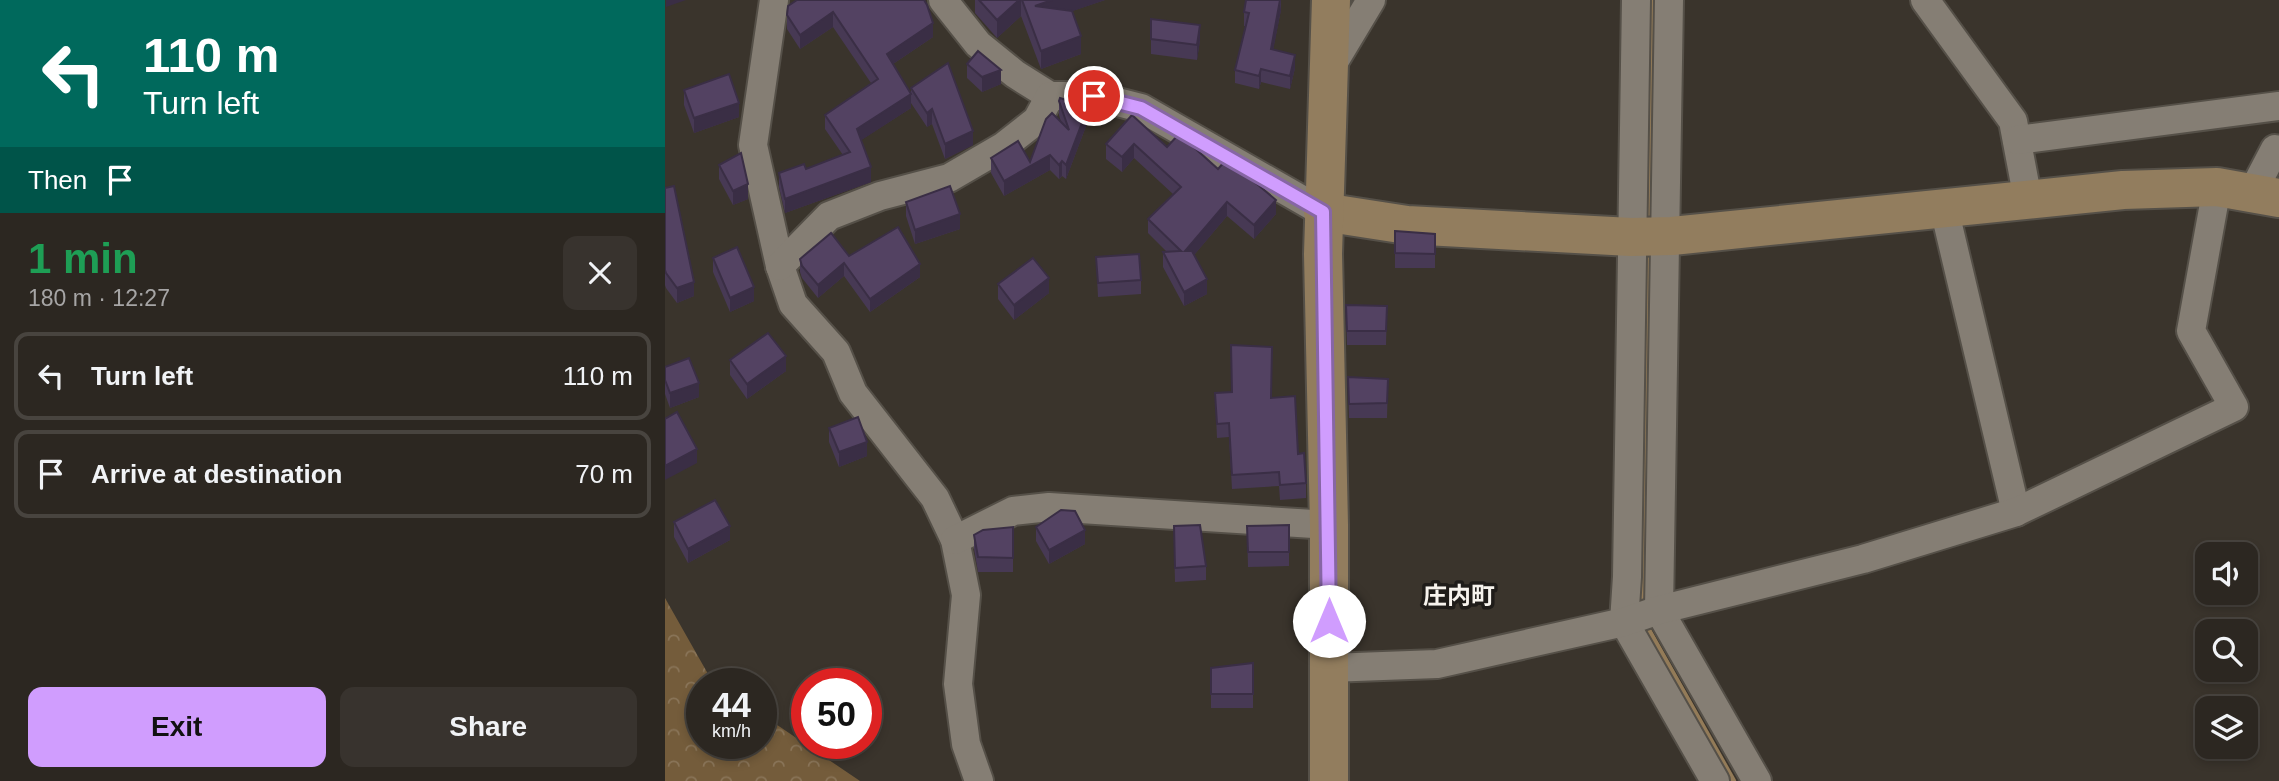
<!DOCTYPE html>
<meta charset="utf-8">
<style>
body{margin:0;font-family:Arial,"Noto Sans JP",sans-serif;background:#38332e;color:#f1f3f6;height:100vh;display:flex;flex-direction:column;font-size:26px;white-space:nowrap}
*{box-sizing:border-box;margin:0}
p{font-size:23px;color:#a6a5a5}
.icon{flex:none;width:38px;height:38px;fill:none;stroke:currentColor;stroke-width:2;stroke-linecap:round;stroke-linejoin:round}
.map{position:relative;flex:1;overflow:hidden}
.side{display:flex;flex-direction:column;background:#2c2721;width:665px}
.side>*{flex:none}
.hud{background:#00695c;color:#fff;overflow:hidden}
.fabs{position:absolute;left:1530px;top:542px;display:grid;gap:14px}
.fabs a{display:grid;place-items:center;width:63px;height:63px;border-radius:14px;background:#2c2721;box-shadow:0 4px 10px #0003,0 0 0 2px #48443f;font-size:35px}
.speed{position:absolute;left:21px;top:668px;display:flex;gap:14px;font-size:35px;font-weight:700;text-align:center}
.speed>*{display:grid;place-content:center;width:91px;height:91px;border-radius:50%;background:#2c2721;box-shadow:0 4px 10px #0003,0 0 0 2px #48443f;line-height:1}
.speed small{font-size:18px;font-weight:400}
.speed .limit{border:10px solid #d22;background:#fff;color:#111}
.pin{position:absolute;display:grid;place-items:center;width:60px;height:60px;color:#fff;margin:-30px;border:4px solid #fff;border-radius:50%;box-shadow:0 2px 7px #0007}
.me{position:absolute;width:77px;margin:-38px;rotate:0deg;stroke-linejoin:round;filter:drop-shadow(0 0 5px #0008)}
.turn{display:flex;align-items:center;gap:24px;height:147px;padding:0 28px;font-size:32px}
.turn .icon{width:91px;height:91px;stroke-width:2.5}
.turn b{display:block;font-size:49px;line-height:60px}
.then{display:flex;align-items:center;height:66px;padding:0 28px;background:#0003;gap:14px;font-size:26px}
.round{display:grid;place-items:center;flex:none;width:74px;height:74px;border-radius:14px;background:#38332e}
.summary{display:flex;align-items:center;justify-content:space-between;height:119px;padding:0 28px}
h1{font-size:42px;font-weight:700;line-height:52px;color:#1e9e55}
.cta{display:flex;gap:14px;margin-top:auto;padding:14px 28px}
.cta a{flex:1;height:80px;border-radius:14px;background:#d09dfe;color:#111;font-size:28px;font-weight:700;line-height:80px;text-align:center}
.cta a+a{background:#38332e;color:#f1f3f6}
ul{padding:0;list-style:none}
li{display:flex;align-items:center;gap:21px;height:88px;margin:0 14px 10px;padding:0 14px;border:4px solid #48443f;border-radius:14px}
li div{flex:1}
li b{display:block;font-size:26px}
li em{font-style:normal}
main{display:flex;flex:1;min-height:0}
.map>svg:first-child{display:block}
.forest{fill:url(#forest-crowns)}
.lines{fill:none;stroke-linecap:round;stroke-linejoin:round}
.stream{stroke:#937b58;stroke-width:8}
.street-casing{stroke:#555048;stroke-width:32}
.secondary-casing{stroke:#555048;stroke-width:42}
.street{stroke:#857e74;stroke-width:28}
.secondary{stroke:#927d5e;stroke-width:38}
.wall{fill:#473954}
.shaded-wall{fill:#3a2e45}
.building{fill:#534262;stroke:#3a2e45;stroke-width:2}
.route-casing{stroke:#8766a5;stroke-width:18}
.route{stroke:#d09dfe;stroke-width:12}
.labels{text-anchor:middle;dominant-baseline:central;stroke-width:7;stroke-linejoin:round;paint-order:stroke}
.neighbourhood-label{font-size:24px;font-weight:bold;fill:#f7f3ed;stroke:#1f1c19}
</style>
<main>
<section class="side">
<div class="hud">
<div class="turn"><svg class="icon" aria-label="left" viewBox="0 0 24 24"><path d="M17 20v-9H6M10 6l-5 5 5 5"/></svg><div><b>110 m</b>Turn left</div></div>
<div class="then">Then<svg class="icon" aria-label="arrive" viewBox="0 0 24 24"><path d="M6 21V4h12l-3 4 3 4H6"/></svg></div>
</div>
<div class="summary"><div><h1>1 min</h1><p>180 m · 12:27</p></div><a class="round"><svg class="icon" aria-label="close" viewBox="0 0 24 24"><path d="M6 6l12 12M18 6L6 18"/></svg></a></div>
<ul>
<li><svg class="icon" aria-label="left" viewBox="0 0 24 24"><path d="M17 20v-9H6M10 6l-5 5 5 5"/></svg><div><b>Turn left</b></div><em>110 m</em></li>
<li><svg class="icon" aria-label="arrive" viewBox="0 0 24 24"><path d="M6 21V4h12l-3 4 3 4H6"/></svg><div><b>Arrive at destination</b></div><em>70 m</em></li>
</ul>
<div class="cta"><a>Exit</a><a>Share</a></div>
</section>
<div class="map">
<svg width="1614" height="781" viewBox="0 0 1614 781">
<defs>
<pattern id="forest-crowns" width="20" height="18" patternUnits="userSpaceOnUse" patternTransform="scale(1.75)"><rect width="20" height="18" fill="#745c3b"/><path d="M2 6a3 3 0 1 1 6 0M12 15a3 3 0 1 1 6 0" fill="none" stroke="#897458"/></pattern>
</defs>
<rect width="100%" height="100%" fill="#3a342c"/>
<polygon class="forest" points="0,598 47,681 52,684 37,684 37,744 96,744 96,714 195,781 0,781"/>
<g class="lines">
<g class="stream">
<polyline points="984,228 989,0"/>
<polyline points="977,602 983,248"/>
<polyline points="982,630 1067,781"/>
</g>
<g class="street-casing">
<g id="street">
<polyline points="109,0 88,145 115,266 128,304 171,352 188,393 270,498 290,540 301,595 293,684 301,744 314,781"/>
<polyline points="278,0 313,44 350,74 385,96 429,96 476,108 658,212"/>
<polyline points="971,0 962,577 959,622 1050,781"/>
<polyline points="1004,0 994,610 1092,781"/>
<polyline points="1260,0 1348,121 1363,200"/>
<polyline points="664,70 706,0"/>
<polyline points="1352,140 1614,106"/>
<polyline points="1587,193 1610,149 1614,150"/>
<polyline points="1279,208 1351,512"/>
<polyline points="115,266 164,216 215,196 284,178 339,146 372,120 385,96"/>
<polyline points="290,540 348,511 384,507 664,525"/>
<polyline points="664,668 772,664 959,622 994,610 1198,559 1351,512 1569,407 1526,331 1552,187"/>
</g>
</g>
<g class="secondary-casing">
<g id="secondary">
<polyline points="658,212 742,225 966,237 1007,236 1458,190 1552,187 1614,198"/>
<polyline points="664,781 664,525 658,254 666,0"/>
</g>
</g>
<use href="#street" class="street"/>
<use href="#secondary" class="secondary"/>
</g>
<g class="wall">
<polygon points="132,0 268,37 228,64 246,93 246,88 308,145 280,159 267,124 262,127 246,103 246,108 196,140 206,182 120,213 114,187 114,173 141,169 178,155 160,129 160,115 206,83 168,27 135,49 122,29 122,15"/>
<polygon points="310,0 440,0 407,11 416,54 376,69 356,16 332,38 310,13"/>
<polygon points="616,0 616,10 608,49 630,68 625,89 596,82 594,89 570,83 570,70 581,26 579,26 579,12"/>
<polygon points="486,19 535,40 532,60 486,54"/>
<polygon points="302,64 336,84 317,92 302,78"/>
<polygon points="19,90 74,117 29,133 19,105"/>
<polygon points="394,101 423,121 401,179 397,176 394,179 385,170 339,196 326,173 326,158 365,162 396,122 394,115"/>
<polygon points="467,115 502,147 553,169 611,214 589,239 562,216 529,255 542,294 519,306 498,267 498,252 502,252 483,233 483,219 508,194 469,158 457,172 441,159 441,144"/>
<polygon points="54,165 83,199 68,205 54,179"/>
<polygon points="0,188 29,296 12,303 1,288 0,285"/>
<polygon points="241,202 295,229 250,244 241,216"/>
<polygon points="730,231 770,234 770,268 730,268"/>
<polygon points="184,256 255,277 205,312 179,276 153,298 137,278 135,272 135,259"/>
<polygon points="431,257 476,280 476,294 433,297"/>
<polygon points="48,258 89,301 65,312 48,272"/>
<polygon points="333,284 384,293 349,320 333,299"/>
<polygon points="681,305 722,306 721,345 682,345"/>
<polygon points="65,360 121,371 82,399 65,375"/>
<polygon points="0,367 34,397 5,408 0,394"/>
<polygon points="683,377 723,379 722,418 684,418"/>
<polygon points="550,393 606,398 633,454 641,483 641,498 615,500 614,486 567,489 564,437 552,438"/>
<polygon points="164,428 202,456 174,467 164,442"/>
<polygon points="9,522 65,540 23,563 9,537"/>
<polygon points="624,525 624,566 583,567 582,526"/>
<polygon points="348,527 348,572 313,572 309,549 309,535"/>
<polygon points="371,527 420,544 384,564 371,541"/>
<polygon points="509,541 541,566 541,580 510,582"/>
<polygon points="588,663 588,708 546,708 546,668"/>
</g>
<g class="shaded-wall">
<polygon points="1,0 21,0 1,7"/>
<polygon points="354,0 356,0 356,16 332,38 332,20"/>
<polygon points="387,0 440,0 370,24 370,6"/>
<polygon points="615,0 616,10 606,62 606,49"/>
<polygon points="168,12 168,27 135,49 135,35"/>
<polygon points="268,23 268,37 222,68 222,54"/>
<polygon points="535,25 535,40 532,60 532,45"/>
<polygon points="416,36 416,54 376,69 376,51"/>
<polygon points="630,55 630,68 625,89 625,76"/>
<polygon points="596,69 596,82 594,89 594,76"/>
<polygon points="336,70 336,84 317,92 317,77"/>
<polygon points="246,94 246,108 192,143 192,129"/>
<polygon points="74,103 74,117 29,133 29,118"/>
<polygon points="423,107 423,121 401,179 401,165"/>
<polygon points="267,109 267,124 262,127 262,113"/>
<polygon points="308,131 308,145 280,159 280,144"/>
<polygon points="469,144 469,158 457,172 457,157"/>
<polygon points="385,155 385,170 339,196 339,181"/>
<polygon points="397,161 397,176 394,179 394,165"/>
<polygon points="206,167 206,182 120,213 120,199"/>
<polygon points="83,184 83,199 68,205 68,191"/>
<polygon points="611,200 611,214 589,239 589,225"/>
<polygon points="562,202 562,216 520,266 520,251"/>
<polygon points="295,214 295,229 250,244 250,230"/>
<polygon points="179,263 179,276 153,298 153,285"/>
<polygon points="255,264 255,277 205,312 205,299"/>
<polygon points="384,278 384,293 349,320 349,305"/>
<polygon points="542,279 542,294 519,306 519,292"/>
<polygon points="29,282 29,296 12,303 12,288"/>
<polygon points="89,287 89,301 65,312 65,298"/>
<polygon points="121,356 121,371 82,399 82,384"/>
<polygon points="34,383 34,397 5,408 5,393"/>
<polygon points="202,442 202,456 174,467 174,452"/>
<polygon points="32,449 32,463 0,480 0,466"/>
<polygon points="65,526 65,540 23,563 23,549"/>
<polygon points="420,530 420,544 384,564 384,550"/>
</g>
<g class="building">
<polygon points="132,0 259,0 262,5 268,23 222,54 246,94 192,129 206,167 120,199 114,173 139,164 141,169 185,152 160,115 213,79 168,12 135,35 122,15 123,6"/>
<polygon points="314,0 354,0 332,20"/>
<polygon points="357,0 387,0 370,6 407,11 416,36 376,51"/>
<polygon points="581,0 615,0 606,49 630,55 625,76 596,69 594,76 570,70 584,13 579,12"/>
<polygon points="486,19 535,25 532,45 486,39"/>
<polygon points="313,51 336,70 317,77 302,64"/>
<polygon points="283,63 308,131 280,144 267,109 262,113 246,88"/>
<polygon points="64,74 74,103 29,118 19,90"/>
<polygon points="395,98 423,107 401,165 397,161 394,165 385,155 339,181 326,158 353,141 365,162 381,119 387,113 404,130 394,101"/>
<polygon points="467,115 502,147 514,134 553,169 560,161 573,168 611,200 589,225 562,202 520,251 527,251 542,279 519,292 498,252 516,251 483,219 516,187 469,144 457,157 441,144"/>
<polygon points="76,153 83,184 68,191 54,165"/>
<polygon points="9,186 29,282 12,288 1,273 0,270 0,188"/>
<polygon points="285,186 295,214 250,230 241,202"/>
<polygon points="233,227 255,264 205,299 179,263 153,285 137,266 135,259 166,233 184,256"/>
<polygon points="730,231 770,234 770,254 730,253"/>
<polygon points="72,247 89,287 65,298 48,258"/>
<polygon points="474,254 476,280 433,283 431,257"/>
<polygon points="368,258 384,278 349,305 333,284"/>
<polygon points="681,305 722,306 721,331 682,331"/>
<polygon points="103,333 121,356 82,384 65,360"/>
<polygon points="566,345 607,347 606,398 630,396 633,454 639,453 641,483 615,485 614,472 567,475 564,423 552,424 550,393 567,392"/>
<polygon points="24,358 34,383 5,393 0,380 0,367"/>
<polygon points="683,377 723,379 722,403 684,404"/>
<polygon points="12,412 32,449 0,466 0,419"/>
<polygon points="193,417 202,442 174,452 164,428"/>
<polygon points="50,500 65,526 23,549 9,522"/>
<polygon points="396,510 410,511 420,530 384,550 371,527"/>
<polygon points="535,525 541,566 510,568 509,526"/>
<polygon points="624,525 624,552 583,552 582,526"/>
<polygon points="348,527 348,558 313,557 309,535 318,530"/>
<polygon points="588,663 588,694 546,694 546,668"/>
</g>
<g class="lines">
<g class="route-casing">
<polyline id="route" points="429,96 476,108 658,212 664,621"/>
</g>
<use href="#route" class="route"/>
</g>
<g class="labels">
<g class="neighbourhood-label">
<text x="794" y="595">庄内町</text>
</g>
</g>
</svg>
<div class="fabs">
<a><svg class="icon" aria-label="sound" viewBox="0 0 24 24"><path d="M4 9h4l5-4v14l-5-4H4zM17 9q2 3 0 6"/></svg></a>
<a><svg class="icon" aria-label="search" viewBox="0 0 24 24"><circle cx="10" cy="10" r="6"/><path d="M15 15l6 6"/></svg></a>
<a><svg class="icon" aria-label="layers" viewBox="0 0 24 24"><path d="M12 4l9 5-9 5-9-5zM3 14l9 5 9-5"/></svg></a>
</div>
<div class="speed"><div>44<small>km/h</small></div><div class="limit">50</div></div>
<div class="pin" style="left:429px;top:96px;background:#d93025"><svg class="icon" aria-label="arrive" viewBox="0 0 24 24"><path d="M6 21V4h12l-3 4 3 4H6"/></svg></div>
<svg class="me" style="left:664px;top:621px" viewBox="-20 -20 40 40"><circle r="19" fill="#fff"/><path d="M0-13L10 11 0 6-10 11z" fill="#d09dfe"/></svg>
</div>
</main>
